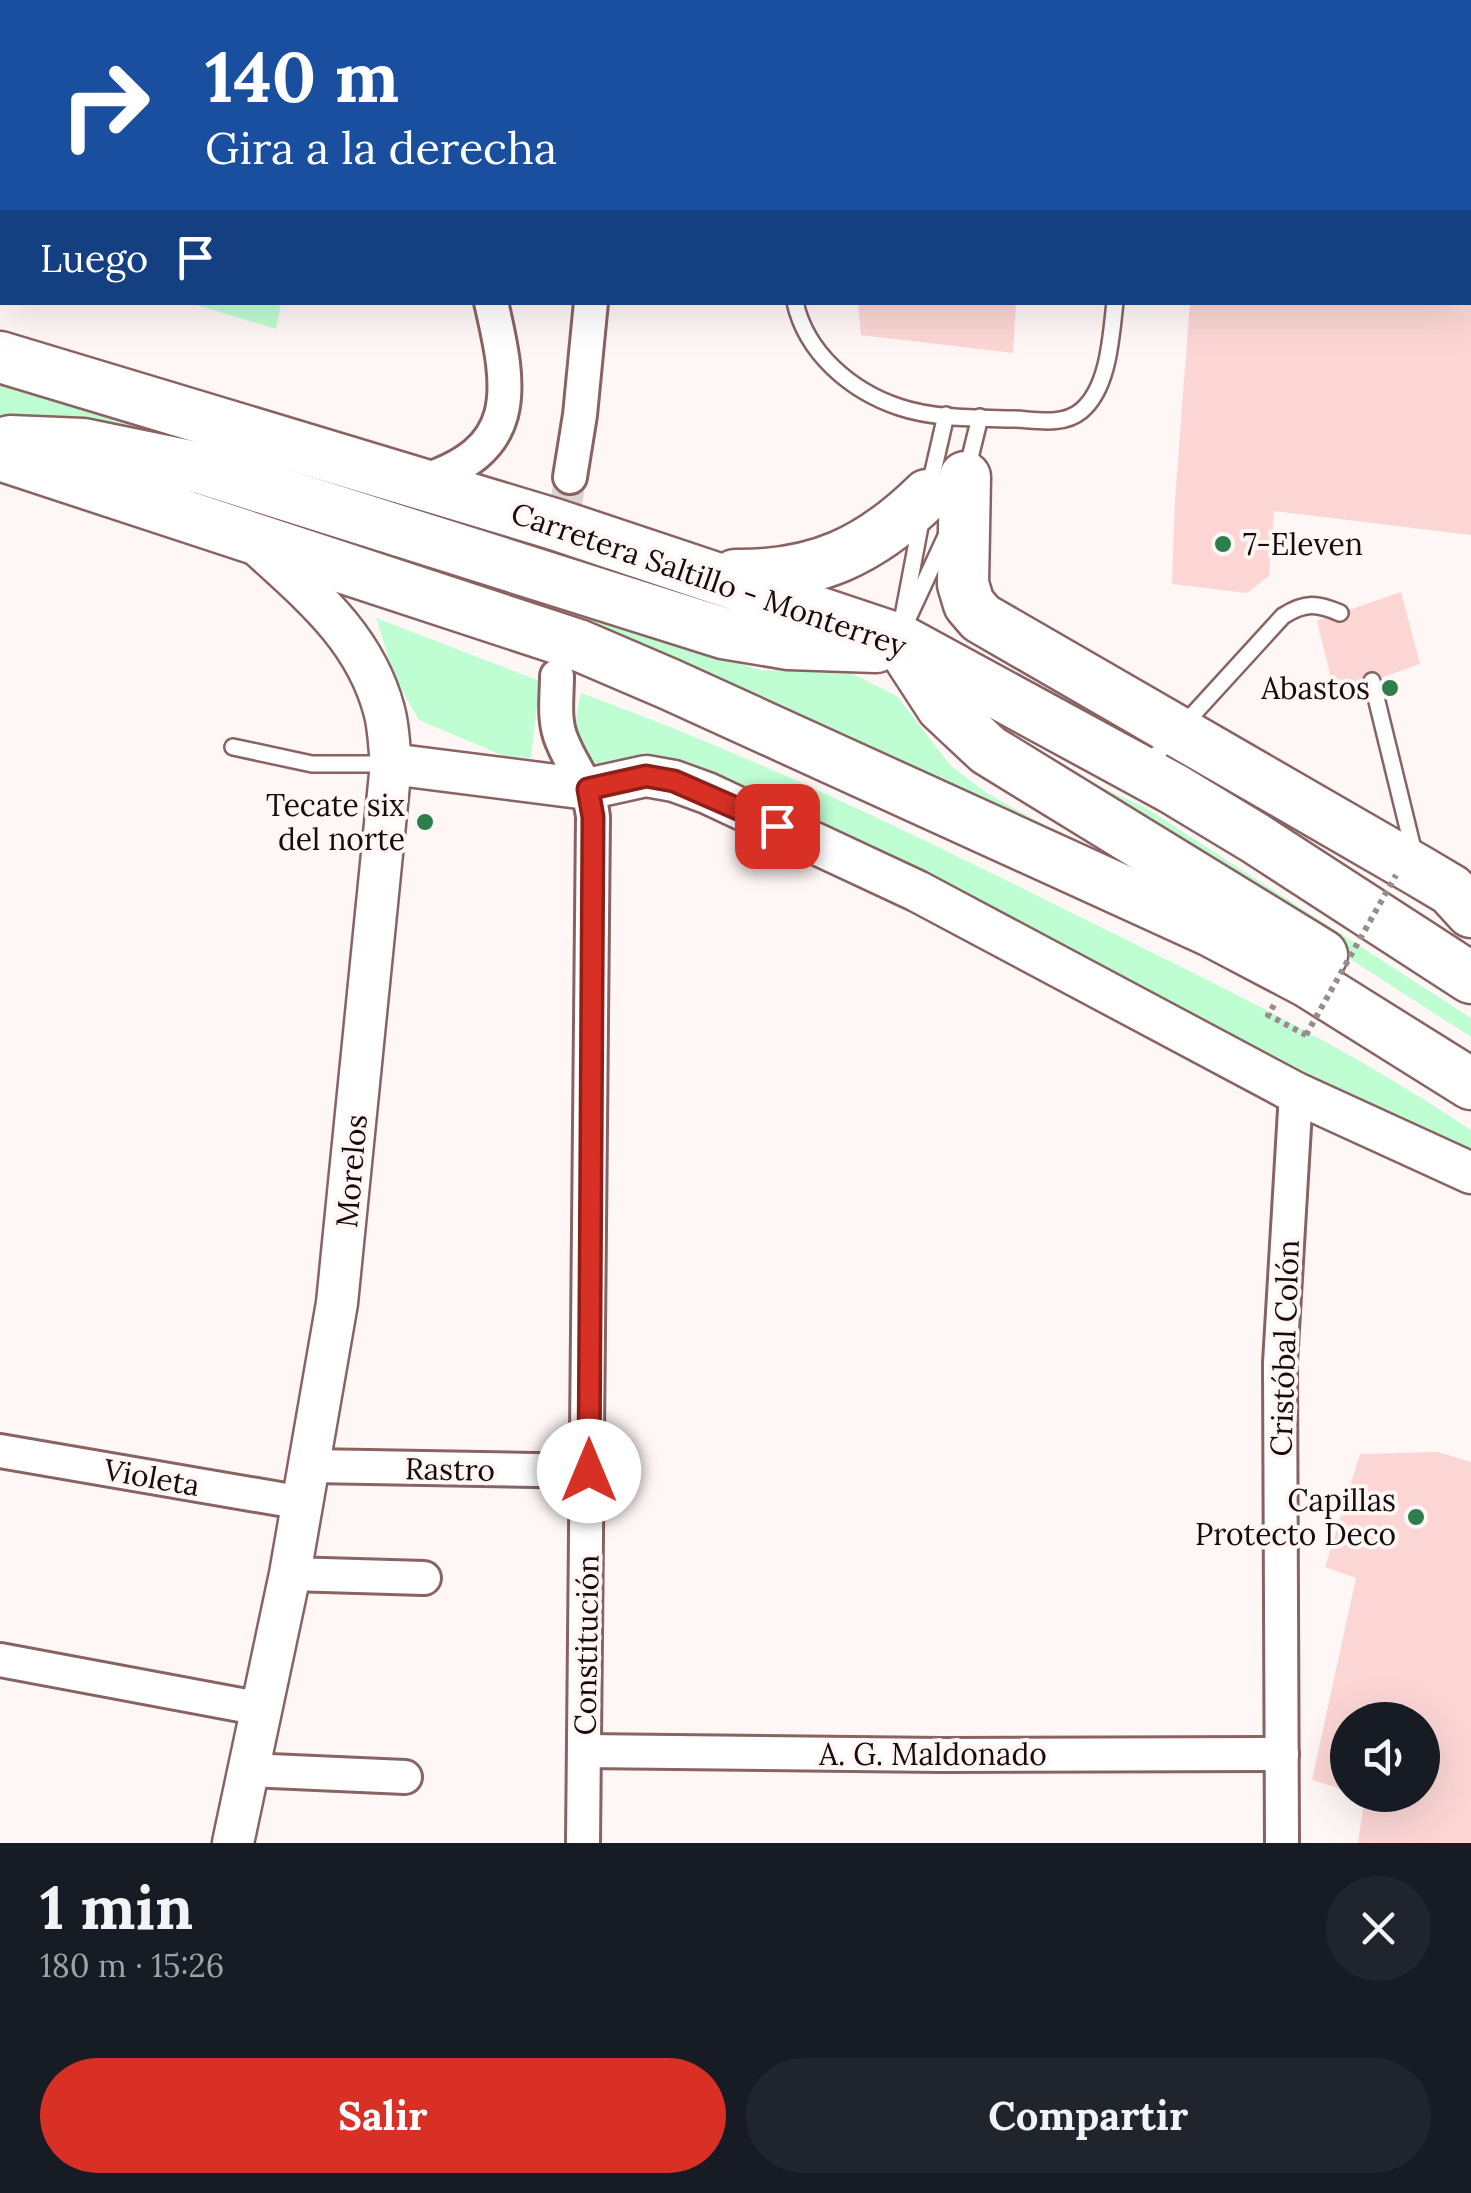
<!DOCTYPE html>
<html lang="es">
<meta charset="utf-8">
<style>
body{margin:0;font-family:Lora,serif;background:#20242c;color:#f1f3f6;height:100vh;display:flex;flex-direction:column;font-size:38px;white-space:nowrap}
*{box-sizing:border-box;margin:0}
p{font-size:32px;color:#9ea1a6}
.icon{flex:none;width:55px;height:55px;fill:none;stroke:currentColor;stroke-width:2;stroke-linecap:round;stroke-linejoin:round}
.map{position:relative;height:1843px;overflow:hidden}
.sheet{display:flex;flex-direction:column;background:#171b24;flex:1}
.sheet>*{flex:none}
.banner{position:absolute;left:0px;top:0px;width:1472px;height:305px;box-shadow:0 10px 40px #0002;background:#1a4fa0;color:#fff;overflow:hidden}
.fabs{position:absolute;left:1330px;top:1702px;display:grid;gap:20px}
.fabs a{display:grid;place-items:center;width:110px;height:110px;border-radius:50%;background:#171b24;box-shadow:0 10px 40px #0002;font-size:50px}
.pin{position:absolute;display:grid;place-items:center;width:85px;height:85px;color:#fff;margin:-42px;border-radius:20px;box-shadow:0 5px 15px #0006}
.me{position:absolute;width:110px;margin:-55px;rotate:0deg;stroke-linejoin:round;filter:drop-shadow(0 0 8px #0008)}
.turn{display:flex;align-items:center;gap:35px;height:210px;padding:0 40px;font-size:45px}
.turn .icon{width:130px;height:130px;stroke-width:2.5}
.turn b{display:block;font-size:70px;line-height:85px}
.then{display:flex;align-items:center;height:95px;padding:0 40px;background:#0003;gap:20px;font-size:38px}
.round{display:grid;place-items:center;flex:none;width:105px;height:105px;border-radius:52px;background:#20242c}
.headline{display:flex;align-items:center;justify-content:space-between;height:170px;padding:0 40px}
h1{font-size:60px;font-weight:700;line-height:75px}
.cta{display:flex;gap:20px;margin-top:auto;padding:20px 40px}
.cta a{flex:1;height:115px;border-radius:60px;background:#d93025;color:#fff;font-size:40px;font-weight:700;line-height:115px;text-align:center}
.cta a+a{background:#20242c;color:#f1f3f6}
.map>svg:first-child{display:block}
.green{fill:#bffdd2}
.building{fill:#fcd6d5}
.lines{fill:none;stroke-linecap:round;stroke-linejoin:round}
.minor-tunnel{stroke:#dcd3d3;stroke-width:32;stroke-dasharray:32 16;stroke-linecap:butt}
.service-casing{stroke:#886362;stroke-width:20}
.minor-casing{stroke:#886362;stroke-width:38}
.tertiary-casing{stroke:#886362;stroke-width:45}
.primary-casing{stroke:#886362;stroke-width:55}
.path{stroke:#988c8c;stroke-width:6;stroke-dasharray:5 5;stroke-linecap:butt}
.service{stroke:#fff;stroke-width:15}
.minor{stroke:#fff;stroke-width:32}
.tertiary{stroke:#fff;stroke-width:40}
.primary{stroke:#fff;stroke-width:50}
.path-bridge{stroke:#988c8c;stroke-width:6;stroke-dasharray:5 5;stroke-linecap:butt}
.route-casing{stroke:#8d1f18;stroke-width:25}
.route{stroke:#d93025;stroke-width:18}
.poi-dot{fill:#2d7d4d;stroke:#fff6f6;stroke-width:4}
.labels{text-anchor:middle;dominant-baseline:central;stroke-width:8;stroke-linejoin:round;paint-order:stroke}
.poi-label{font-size:30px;fill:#190b0b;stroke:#fff6f6;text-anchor:end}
.street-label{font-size:30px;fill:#190b0b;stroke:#fff6f6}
</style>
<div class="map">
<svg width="1471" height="1843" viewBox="0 0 1471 1843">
<rect width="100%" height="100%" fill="#fff6f6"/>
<g class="green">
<polygon points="0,0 342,0 2,2 2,245"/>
<polygon points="190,303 281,303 276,329"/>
<polygon points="0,375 699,592 679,602 150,442 0,418"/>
<polygon points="308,523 760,670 796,670 831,663 897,696 951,766 987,793 1140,879 587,633"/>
<polygon points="376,618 540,681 531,758 504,756 419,720 395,679"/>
<path d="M581,693c169,61 331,140 491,220 137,67 272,132 399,217v22l-18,-2 -761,-379 -48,-19 -41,21c-26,-31 -32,-39 -22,-80z"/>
<polygon points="1036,757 1146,808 1471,1018 1471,1037"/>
</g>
<g class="building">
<polygon points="858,302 1016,302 1013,353 861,335"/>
<polygon points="1190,302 1471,302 1471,535 1274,511 1269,576 1247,593 1172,584 1175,500"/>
<polygon points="1401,592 1420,664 1335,694 1317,621"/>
<polygon points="1438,1452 1471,1462 1471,1843 1358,1843 1365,1795 1422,1795 1422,1720 1348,1720 1348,1791 1312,1780 1356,1578 1325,1567 1360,1454"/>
</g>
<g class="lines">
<polyline class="minor-tunnel" points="557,656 561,542 570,477"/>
<g class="service-casing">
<g id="service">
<polyline points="776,0 776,2"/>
<polyline points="1140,2 1140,0"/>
<path d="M795,302c11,51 56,89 104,105 35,12 79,11 115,12 22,1 49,7 67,-8 28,-23 30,-75 34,-109"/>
<polyline points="966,474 980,417"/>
<polyline points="929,489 946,415"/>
<polyline points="903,616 921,521"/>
<polyline points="902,631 947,534"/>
<polyline points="1372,681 1415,857"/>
<polyline points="233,747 312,764 391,764"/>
<path d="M1146,766l137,-150c22,-14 34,-13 57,-3"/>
</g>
</g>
<g class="minor-casing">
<g id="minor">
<polyline points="448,0 448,2"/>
<polyline points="570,477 580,415 591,302"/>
<path d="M416,483c106,-31 96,-91 75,-181"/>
<path d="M557,676c0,22 -4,44 5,65 12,30 27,41 31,76l-10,1026"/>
<polyline points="0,1451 303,1503"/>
<polyline points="311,1466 589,1471"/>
<polyline points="290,1574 424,1578"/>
<polyline points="0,1660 262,1709"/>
<polyline points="584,1751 942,1755 1282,1754"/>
<polyline points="248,1770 405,1777"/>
<polyline points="1282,1843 1280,1363 1296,1093"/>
</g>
</g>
<g class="tertiary-casing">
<g id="tertiary">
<polyline points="391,764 587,789 646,776 674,781 707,793 917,891 1296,1093 1471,1173"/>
<path d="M233,1843l57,-269 47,-271 54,-539c-2,-17 -2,-37 -7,-54 -20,-75 -77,-119 -132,-170"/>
</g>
</g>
<g class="primary-casing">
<g id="primary">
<polyline points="0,357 554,524 898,639 1172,788 1255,838 1471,978"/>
<polyline points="10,441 83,444 200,468 723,633 789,644 876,647"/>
<polyline points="0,455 578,645 669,684 1211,931 1308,982 1471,1084"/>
<polyline points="965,477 963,584 969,604 981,618 1419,871 1451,890 1471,912"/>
<path d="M735,575c81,1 135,-24 192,-80"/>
<polyline points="901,644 942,707 988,750 1322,955"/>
</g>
</g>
<polyline class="path" points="1274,1005 1268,1015 1306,1035"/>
<use href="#service" class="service"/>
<use href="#minor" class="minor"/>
<use href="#tertiary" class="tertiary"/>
<use href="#primary" class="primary"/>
<polyline class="path-bridge" points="1306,1035 1396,875"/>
</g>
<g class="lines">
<g class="route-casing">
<polyline id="route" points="589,1471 593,817 588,789 646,776 674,781 777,826"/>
</g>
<use href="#route" class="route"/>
</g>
<g class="poi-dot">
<circle cx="1223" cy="544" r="10"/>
<circle cx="1390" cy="688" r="10"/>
<circle cx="425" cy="822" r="10"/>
<circle cx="1416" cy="1517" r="10"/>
</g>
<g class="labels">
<g class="poi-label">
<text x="1243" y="544" text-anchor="start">7-Eleven</text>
<text x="1370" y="688">Abastos</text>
<text x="405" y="805">Tecate six<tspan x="405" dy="34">del norte</tspan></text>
<text x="1396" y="1500">Capillas<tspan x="1396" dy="34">Protecto Deco</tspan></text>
</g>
<g class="street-label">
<text transform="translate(709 579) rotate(19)">Carretera Saltillo - Monterrey</text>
<text transform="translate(351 1171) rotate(-85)">Morelos</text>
<text transform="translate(1284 1348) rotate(-88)">Cristóbal Colón</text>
<text transform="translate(450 1469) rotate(1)">Rastro</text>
<text transform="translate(152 1477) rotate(10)">Violeta</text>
<text transform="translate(586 1645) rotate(-89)">Constitución</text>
<text x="933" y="1754">A. G. Maldonado</text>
</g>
</g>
</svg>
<div class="fabs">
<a><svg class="icon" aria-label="sound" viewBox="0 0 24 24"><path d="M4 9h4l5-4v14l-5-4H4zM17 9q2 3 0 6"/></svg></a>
</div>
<div class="pin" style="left:777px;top:826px;background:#d93025"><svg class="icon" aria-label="arrive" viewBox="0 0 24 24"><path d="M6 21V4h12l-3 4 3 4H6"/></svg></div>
<svg class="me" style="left:589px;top:1471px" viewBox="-20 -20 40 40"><circle r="19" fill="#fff"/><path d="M0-13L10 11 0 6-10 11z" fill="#d93025"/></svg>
<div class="banner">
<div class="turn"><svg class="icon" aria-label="right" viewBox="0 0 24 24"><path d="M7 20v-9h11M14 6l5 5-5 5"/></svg><div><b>140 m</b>Gira a la derecha</div></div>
<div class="then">Luego<svg class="icon" aria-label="arrive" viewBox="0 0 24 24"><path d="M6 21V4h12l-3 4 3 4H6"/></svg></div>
</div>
</div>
<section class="sheet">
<div class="headline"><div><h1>1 min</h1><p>180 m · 15:26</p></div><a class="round"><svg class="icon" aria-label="close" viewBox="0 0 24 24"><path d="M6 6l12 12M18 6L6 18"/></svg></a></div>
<div class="cta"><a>Salir</a><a>Compartir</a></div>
</section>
